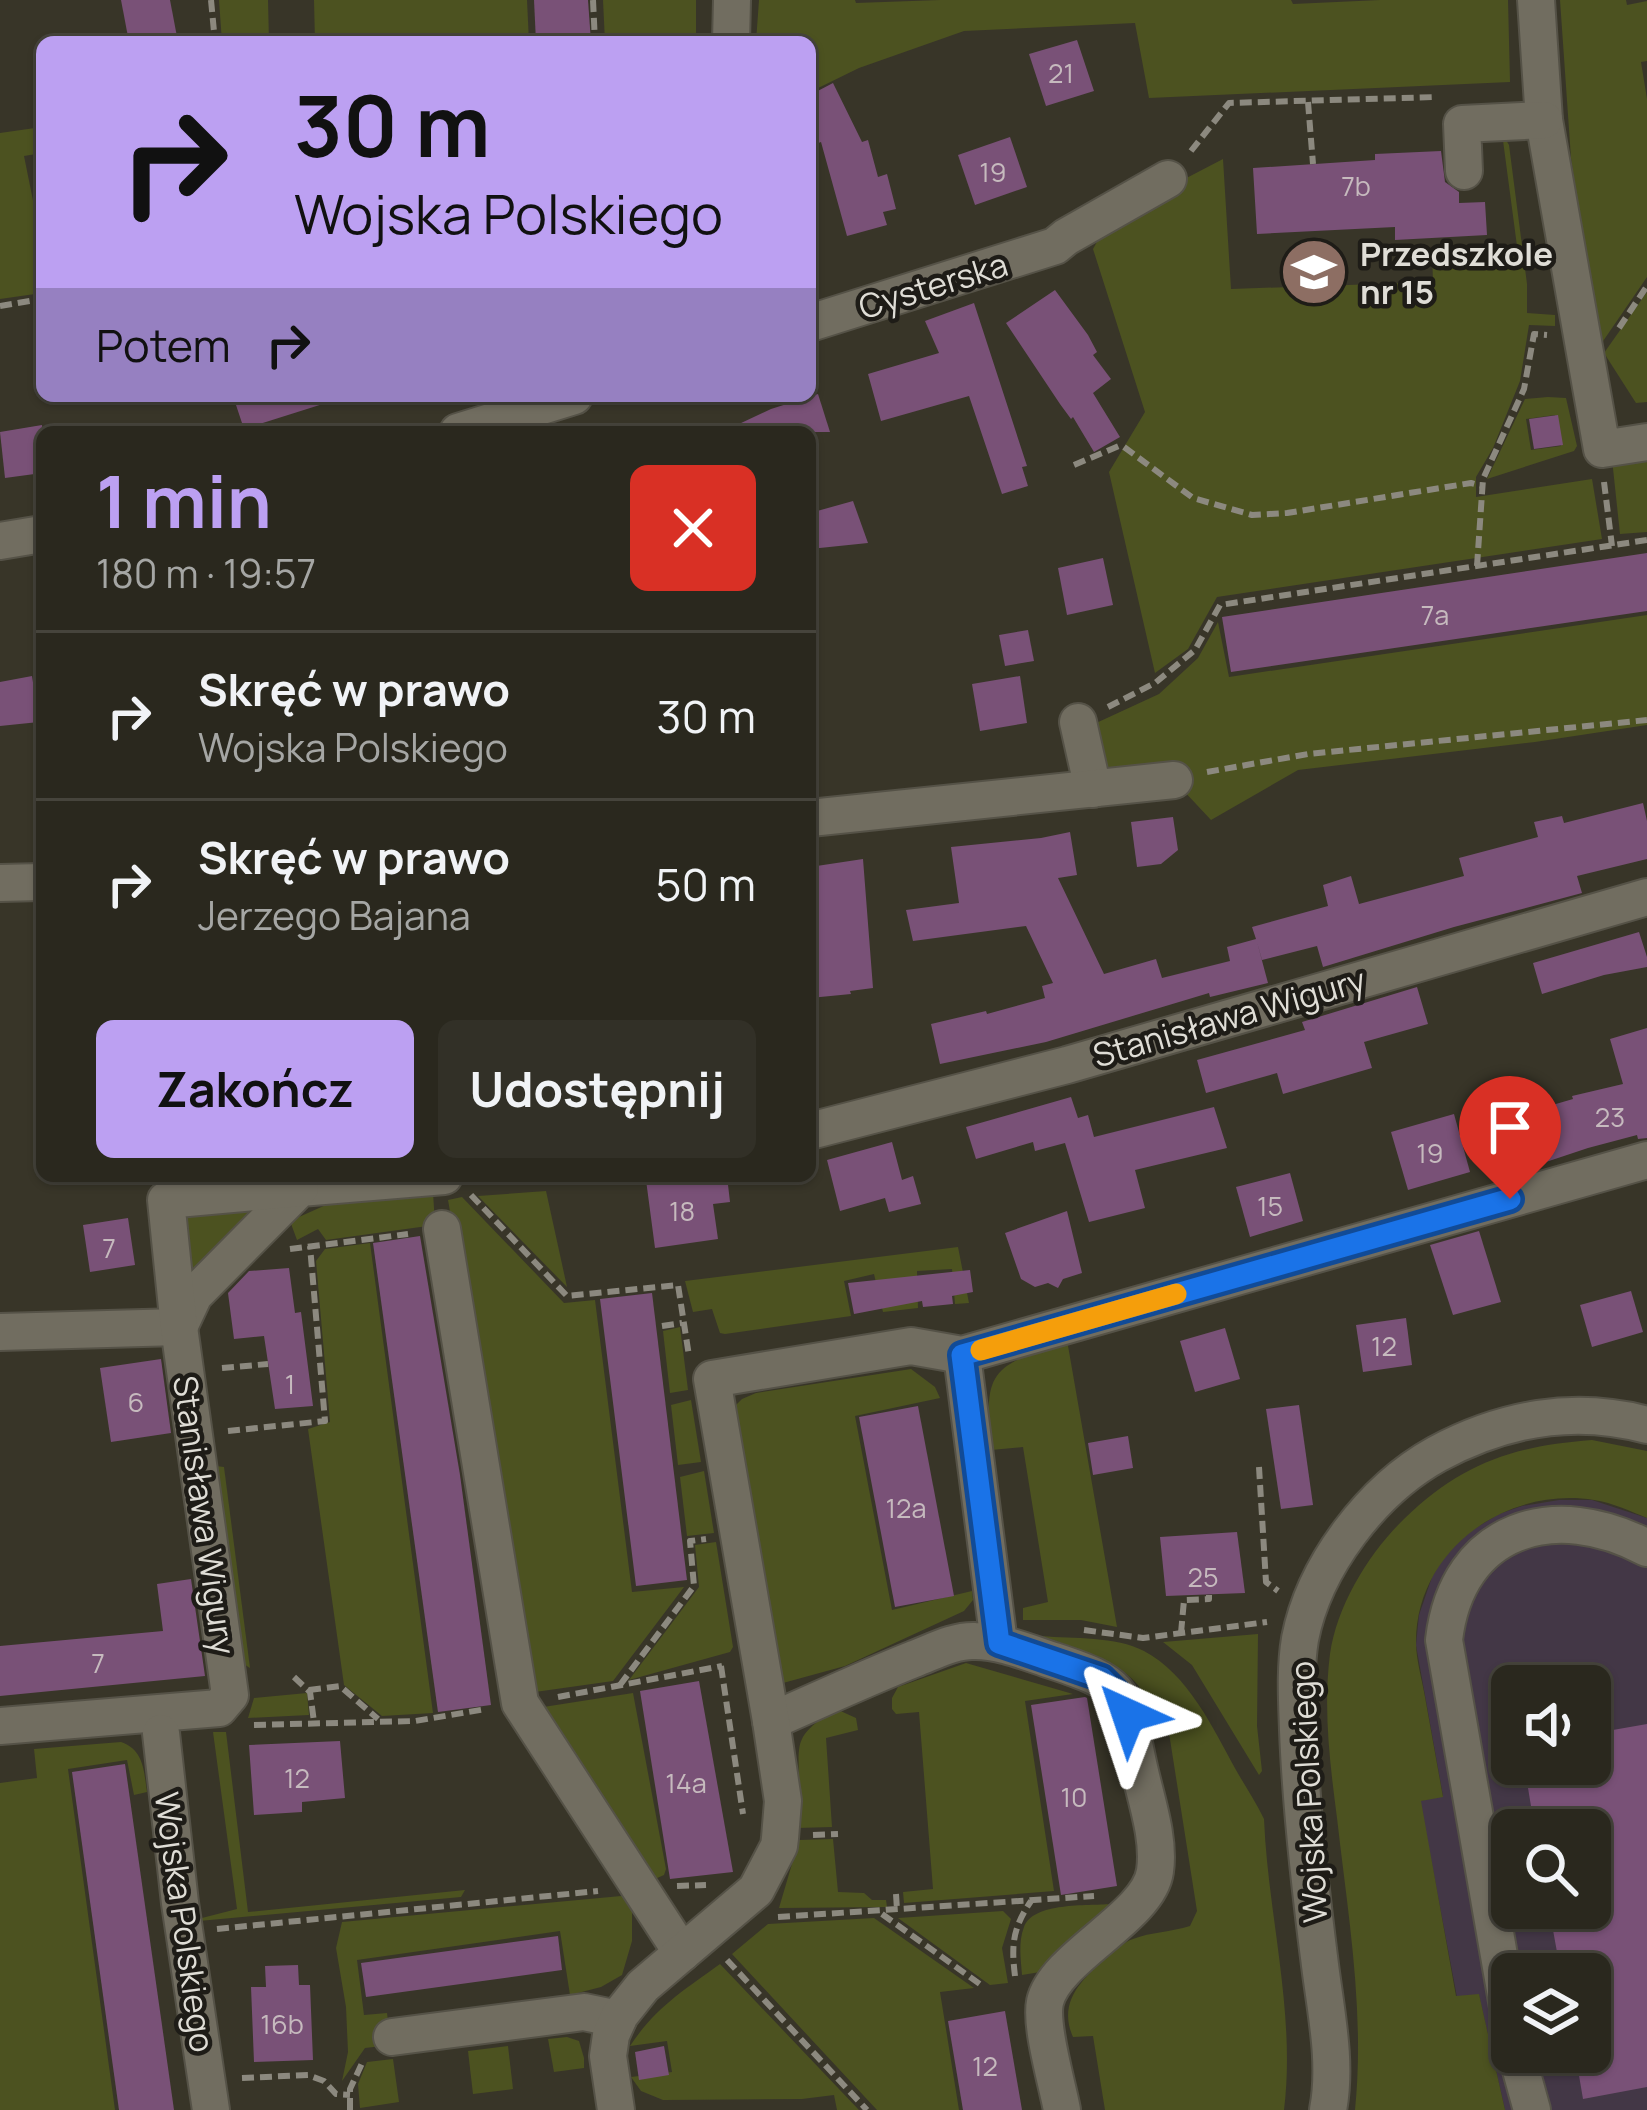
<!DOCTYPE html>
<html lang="pl">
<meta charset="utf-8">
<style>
body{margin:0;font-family:Manrope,sans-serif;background:#323027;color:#f1f3f6;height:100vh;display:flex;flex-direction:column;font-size:45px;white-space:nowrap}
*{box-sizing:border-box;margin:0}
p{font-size:39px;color:#a5a6a4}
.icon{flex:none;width:66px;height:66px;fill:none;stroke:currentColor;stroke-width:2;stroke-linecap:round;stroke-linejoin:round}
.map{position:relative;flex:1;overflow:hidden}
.drawer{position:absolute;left:36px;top:426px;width:780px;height:756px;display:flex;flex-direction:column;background:#2a281e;border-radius:18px;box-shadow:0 3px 9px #0004,0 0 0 3px #46443c}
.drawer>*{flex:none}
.guide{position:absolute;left:36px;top:36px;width:780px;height:366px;border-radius:18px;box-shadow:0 3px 9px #0004,0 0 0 3px #46443c;background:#bca0f2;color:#111;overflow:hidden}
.fabs{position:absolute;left:1491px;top:1665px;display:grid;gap:24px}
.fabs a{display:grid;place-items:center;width:120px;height:120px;border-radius:18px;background:#2a281e;box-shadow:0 3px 9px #0004,0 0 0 3px #46443c;font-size:60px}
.pin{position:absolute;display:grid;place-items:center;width:102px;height:102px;color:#fff;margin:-123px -51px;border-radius:50% 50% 50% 0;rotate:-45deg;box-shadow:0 0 12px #0007}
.pin .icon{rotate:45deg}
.me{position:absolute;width:132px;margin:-66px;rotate:318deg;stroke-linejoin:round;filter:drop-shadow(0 0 9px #0008)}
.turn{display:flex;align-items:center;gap:42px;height:252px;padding:0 60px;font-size:54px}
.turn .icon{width:156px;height:156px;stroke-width:2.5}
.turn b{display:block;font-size:84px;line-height:102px}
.then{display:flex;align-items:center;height:114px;padding:0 60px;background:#0003;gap:24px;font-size:45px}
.round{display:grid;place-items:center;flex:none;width:126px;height:126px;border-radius:18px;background:#323027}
.headline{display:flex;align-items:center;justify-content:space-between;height:204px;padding:0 60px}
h1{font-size:72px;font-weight:700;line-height:90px;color:#bca0f2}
.button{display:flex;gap:24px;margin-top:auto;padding:24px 60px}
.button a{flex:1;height:138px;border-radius:18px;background:#bca0f2;color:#111;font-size:48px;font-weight:700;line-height:138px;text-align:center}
.button a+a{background:#323027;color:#f1f3f6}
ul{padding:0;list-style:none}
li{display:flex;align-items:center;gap:36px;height:168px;padding:0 60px;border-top:3px solid #46443c}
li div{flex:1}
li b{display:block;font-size:45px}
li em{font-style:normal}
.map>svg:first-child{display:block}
.commercial{fill:#433746;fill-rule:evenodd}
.green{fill:#4c5220;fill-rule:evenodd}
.building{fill:#795177}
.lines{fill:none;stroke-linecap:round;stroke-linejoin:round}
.minor-casing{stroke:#555247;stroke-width:40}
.path{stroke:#8c897f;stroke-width:6;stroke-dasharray:12 6;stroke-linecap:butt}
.minor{stroke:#716d60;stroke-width:36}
.route-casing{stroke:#114b97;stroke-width:30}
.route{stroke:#1a73e8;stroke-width:21}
.slow{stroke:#f59e0b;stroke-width:21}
.labels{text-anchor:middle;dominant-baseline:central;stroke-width:9;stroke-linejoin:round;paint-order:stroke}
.number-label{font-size:27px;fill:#c6babe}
.poi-label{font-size:33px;font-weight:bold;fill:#dfddd6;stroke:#1e1c17;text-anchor:start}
.street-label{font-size:33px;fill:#dfddd6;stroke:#1e1c17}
</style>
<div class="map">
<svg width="1647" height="2110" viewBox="0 0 1647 2110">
<rect width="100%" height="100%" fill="#383528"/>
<path class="commercial" d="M1559,1500h33l55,18v592h-142l-26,-115 -22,2 -37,-196 23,-5 -27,-151 3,-30 13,-38 15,-25 22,-20 30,-18 23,-8zM1512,1686h78v78h-78zM1512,1830h78v78h-78zM1512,1974h78v78h-78z"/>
<g class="green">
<polygon points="219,0 268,0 269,42 222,42"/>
<polygon points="314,0 527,0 529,42 315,42"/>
<polygon points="603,0 696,0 696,42 605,42"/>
<polygon points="759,0 855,0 856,3 940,0 1291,0 1293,4 1380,0 1508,0 1510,82 1149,98 1135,23 964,31 859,68 810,92 810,42 756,42"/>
<polygon points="1560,0 1626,0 1627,5 1647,1 1647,61 1641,62 1647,99 1647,277 1599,347 1571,158"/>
<polygon points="42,127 42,153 24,156 42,245 42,293 0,299 0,133"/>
<polygon points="1502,133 1509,145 1527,284 1527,313 1555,315 1555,326 1529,325 1520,381 1493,448 1476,477 1476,497 1592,479 1602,539 1217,597 1188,649 1155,673 1109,472 1145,412 1093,249 1098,240 1173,185 1223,159 1231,289 1433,282 1432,251 1517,246"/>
<polygon points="1647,292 1647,402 1636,403 1604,353"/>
<path d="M1548,397l18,1 11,48 -3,5 -87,28 38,-80zM1555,415l6,31 -30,4 -5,-31z"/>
<polygon points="1647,454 1647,532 1620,534 1612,459"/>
<polygon points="1647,615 1647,725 1535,742 1298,770 1211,820 1182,789 1108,774 1094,724 1159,694 1198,658 1218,622 1229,677"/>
<polygon points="546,1191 567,1287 478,1196"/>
<polygon points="433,1192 435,1225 326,1240 318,1229 297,1240 290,1221 328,1204"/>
<polygon points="462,1197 564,1303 595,1300 632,1592 684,1587 613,1681 535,1692 448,1200"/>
<polygon points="257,1210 193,1271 186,1267 180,1217 187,1211"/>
<polygon points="370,1243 433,1713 382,1716 344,1685 308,1429 330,1422 316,1261 325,1249"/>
<polygon points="958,1247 969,1303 955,1304 952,1269 917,1271 918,1308 883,1312 874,1274 844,1281 851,1316 725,1334 720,1333 712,1309 693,1312 685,1281"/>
<polygon points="680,1327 688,1390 670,1393 663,1331"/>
<path d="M1067,1340l50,287 -36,-7h-58v-12l25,-6 -25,-155 -32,3c-8,-84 2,-82 76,-110z"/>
<polygon points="911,1369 935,1387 940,1398 855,1416 892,1610 972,1591 973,1600 964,1611 845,1666 783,1683 777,1678 734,1407 742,1399 756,1393"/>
<polygon points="691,1400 701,1462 678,1465 671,1405"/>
<path d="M1592,1440l55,11v67c-17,-7 -34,-15 -53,-18 -88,-14 -178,50 -178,142 0,18 6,37 9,55 6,33 12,67 18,100l-22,4 35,195 23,-2 26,116h-150c10,-98 -7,-195 -18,-292 -7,-54 -14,-109 -7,-164 7,-49 39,-101 74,-135 58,-56 109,-73 188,-79z"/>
<polygon points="216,1466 224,1467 250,1668 242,1663"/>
<polygon points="704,1471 714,1533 687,1536 680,1477"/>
<polygon points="716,1542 733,1647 730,1652 629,1680 699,1587 695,1545"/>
<polygon points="1258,1634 1257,1726 1262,1771 1259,1775 1192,1665 1163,1642"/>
<path d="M1042,1636c31,3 74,0 102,15 44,23 69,77 92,119 9,16 20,32 28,49 4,97 32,194 20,291h-179l-12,-74 -20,1c-16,-36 10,-59 36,-81 7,-6 15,-14 24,-17 18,-7 38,-7 57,-13l7,-15 -28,-178 -17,-10c0,-55 -69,-72 -110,-87z"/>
<polygon points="966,1663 1073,1694 1025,1701 1054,1891 904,1903 903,1892 933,1889 919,1712 896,1714 892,1709 892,1698 898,1687"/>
<polygon points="307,1693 309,1715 248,1718 254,1698"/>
<polygon points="633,1693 666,1869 664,1875 655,1879 651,1877 537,1708"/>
<path d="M836,1709l20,9 2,12 -32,8 6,89 -35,1c0,-13 2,-26 2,-39 0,-48 -7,-52 37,-80z"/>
<polygon points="213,1732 226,1732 248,1912 465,1890 461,1897 199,1921 198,1919 237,1909"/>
<path d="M121,1742c23,8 23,29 26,50l-13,3 -7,-35 -59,9 47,341h-115v-327l37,-5 -3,-29z"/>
<polygon points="833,1839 838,1892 864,1893 872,1900 886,1900 887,1907 779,1908 799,1840"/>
<polygon points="632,1895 632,1941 622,1975 601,1987 570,1995 560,1931 357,1960 364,2015 387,2013 391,2045 365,2048 342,2081 348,2052 346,2007 336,1948 342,1922"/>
<path d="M1111,1904l-71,68 -18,3c-1,-15 -4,-33 2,-48 9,-25 63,-21 87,-23z"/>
<polygon points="1003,1911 1011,1919 1002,1948 1008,1983 990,1985 898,1918"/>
<polygon points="874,1918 974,1988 940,1992 959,2110 877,2110 732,1954 768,1924"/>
<path d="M720,1964l139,146h-22l-3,-15 -32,4 -139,1 -22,-9 -10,-14 41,-5 -5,-31 -37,5c25,-38 54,-56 90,-82z"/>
<polygon points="567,2037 579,2041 584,2058 584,2068 554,2072 548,2039"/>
<polygon points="508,2046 513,2089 473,2094 468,2051"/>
<polygon points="393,2059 399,2102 360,2108 358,2084 367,2062"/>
</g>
<g class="building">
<polygon points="121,0 170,0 178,42 129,42"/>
<polygon points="534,0 588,0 591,42 536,42"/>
<polygon points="1077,40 1094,91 1046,106 1029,54"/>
<polygon points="833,83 862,142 868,140 878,177 887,174 896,209 883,212 887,225 847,236 821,142 810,146 810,95"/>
<polygon points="1010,137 1027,187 975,205 958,155"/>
<polygon points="1441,151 1445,182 1459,192 1459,203 1485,202 1487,235 1395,240 1395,227 1257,234 1253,168 1375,160 1375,154"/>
<polygon points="1055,290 1088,335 1097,352 1093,355 1111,379 1093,393 1120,437 1094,452 1073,417 1071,419 1060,404 1006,323"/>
<polygon points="974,303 1027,466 1022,467 1028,486 1002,494 969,396 881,421 868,374 939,353 925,321"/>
<polygon points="818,394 830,432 722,432 771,409"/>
<polygon points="233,396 325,396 326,403 244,429"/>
<polygon points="1558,415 1563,445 1534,449 1529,419"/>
<polygon points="42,425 42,473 5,478 0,432"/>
<polygon points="853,501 868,543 810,549 810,513"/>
<polygon points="1647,553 1647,611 1231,672 1222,617"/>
<polygon points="1103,558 1113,605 1067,615 1058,568"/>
<polygon points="1028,630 1034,661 1005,666 999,635"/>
<polygon points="32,676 39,722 0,726 0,682"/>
<polygon points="1020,676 1027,723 980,731 972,684"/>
<polygon points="1643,803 1647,821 1647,859 1577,876 1582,893 1454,927 1323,967 1317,946 1262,960 1257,942 1268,983 1210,997 1209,993 1046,1042 940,1064 931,1024 986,1011 987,1014 1045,998 1042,986 1053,983 1026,926 913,941 906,910 959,903 951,847 1041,838 1070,832 1077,875 1058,878 1104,974 1156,959 1162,978 1230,961 1227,947 1256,939 1252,927 1328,906 1323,885 1351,876 1359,904 1464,876 1459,858 1538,837 1534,822 1562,816 1564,823"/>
<polygon points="1173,817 1178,850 1161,864 1137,867 1131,822"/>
<polygon points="863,859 873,988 850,991 851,994 810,998 810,867"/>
<polygon points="1639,932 1647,957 1647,967 1604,975 1542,994 1533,963"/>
<polygon points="1417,987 1428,1024 1364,1042 1372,1068 1283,1094 1277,1073 1206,1093 1197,1060 1305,1030 1302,1022"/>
<polygon points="1647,1028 1647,1138 1638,1139 1637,1135 1588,1148 1528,1168 1511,1117 1573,1099 1572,1096 1623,1084 1610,1039"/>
<polygon points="1071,1097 1078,1118 1088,1115 1094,1137 1214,1107 1227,1148 1135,1170 1145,1208 1089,1222 1065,1143 1035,1151 1033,1142 976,1159 966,1127"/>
<polygon points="1454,1114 1470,1172 1408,1190 1391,1132"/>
<polygon points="892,1142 902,1180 913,1176 921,1204 889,1212 885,1198 840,1211 827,1160"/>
<polygon points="1290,1173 1303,1221 1250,1237 1236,1187"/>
<polygon points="675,1176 727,1176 730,1202 713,1204 718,1239 655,1248 646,1180"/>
<polygon points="1067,1211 1082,1273 1063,1279 1058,1288 1048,1283 1035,1287 1021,1279 1005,1233"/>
<polygon points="128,1218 135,1265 90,1272 83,1225"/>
<polygon points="1479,1231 1501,1302 1453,1315 1430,1245"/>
<polygon points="420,1236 460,1475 491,1705 438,1712 373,1243"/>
<polygon points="289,1268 295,1313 301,1312 313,1406 275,1409 264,1336 234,1339 228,1293 249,1271"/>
<polygon points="970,1270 973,1292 952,1296 953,1304 923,1307 922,1301 854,1314 848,1283"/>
<polygon points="1631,1291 1643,1332 1592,1347 1580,1305"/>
<polygon points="652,1293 687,1580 636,1586 600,1299"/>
<polygon points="1406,1318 1412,1365 1363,1372 1356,1325"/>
<polygon points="1225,1328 1240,1379 1195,1392 1180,1341"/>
<polygon points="161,1359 171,1433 111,1442 100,1368"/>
<polygon points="1299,1405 1313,1505 1281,1509 1266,1409"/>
<polygon points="918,1406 954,1596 895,1607 859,1417"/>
<polygon points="1128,1436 1133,1468 1093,1475 1088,1443"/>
<polygon points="1237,1532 1245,1593 1166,1596 1160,1537"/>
<polygon points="191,1579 205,1676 0,1696 0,1646 163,1631 157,1584"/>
<polygon points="699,1681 733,1872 670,1879 640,1691"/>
<polygon points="1085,1697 1087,1698 1117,1886 1061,1895 1031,1705"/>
<polygon points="1647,1724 1647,2087 1583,2099 1575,2052 1590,2052 1590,1974 1561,1974 1549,1908 1590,1908 1590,1830 1535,1830 1524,1764 1590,1764 1590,1734"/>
<polygon points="340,1741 345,1798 302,1802 302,1812 254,1815 249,1745"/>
<polygon points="125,1764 174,2110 119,2110 72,1772"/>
<polygon points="558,1936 562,1970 366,1997 361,1963"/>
<polygon points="298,1965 299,1985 310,1985 313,2060 254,2062 251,1987 266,1987 265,1966"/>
<polygon points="1005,2011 1022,2110 963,2110 948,2021"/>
<polygon points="664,2046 669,2075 639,2080 635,2052"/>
</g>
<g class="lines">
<g class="minor-casing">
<g id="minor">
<polyline points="1536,0 1544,120 1602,449 1647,442"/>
<polyline points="731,42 732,0"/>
<polyline points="1464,171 1462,124 1544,120"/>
<polyline points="810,323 1055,246 1066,237 1168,179"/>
<polyline points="458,432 574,396"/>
<polyline points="0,541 42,534"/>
<polyline points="1078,722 1093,789"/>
<polyline points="810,818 1174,780"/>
<polyline points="0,883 42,882"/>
<polyline points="810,1131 1067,1065 1647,897"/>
<polyline points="442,1229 520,1703 682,1953"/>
<polyline points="179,1327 194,1295 300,1188 444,1176"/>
<polyline points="0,1332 179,1327"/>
<polyline points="962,1355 999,1643"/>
<path d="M771,1721c48,-21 95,-43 143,-62 19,-7 40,-19 61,-18 27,0 54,12 79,20 73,24 69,30 84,102 7,34 22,74 17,108 -6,46 -100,86 -110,131 -5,24 12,81 17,108"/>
<polyline points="0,1726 219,1708 230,1695 179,1327 166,1200 300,1188"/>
<polyline points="161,1733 180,1903 211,2110"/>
<path d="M1512,2030l-68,-390c13,-113 111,-141 203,-92"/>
<polyline points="392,2037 584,2012 618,2019"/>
<polyline points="1516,2052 1532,2110"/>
<polyline points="616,2110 608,2056 611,2035 620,2015 643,1986 756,1890 779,1846 780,1838 783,1801 771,1721 712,1379 911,1346 962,1355 1647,1160"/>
<path d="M1328,2110c9,-47 -2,-97 -8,-145 -10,-78 -19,-156 -22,-235 -1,-30 -3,-61 2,-91 14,-73 72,-149 137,-185 65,-35 137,-49 210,-29"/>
</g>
</g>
<g class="path">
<polyline points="211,0 215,42"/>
<polyline points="593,0 595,42"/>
<polyline points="1308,102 1313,164"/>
<polyline points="1191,151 1229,103 1436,97"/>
<polyline points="0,306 42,299"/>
<polyline points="1619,328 1647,286"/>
<polyline points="1074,465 1119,446 1124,447 1193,498 1252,515 1287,513 1471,483 1482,486"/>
<polyline points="1604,482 1612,546"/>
<polyline points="1477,566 1483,479 1524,389 1534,334 1547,335"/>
<polyline points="1108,707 1155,683 1195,650 1220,605 1647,540"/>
<polyline points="1207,772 1308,754 1647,720"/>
<polyline points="471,1195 567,1296 678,1285 689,1356"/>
<polyline points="290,1249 408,1234"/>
<polyline points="662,1326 682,1323"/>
<polyline points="222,1368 268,1364"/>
<polyline points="228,1431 325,1421 310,1246"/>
<polyline points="1259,1467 1266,1582 1278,1591"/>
<polyline points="1084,1630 1143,1638 1267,1622"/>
<polyline points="1181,1633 1184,1600 1209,1599 1209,1595"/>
<polyline points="721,1666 743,1814"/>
<polyline points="294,1677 310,1692 314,1722"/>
<polyline points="620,1685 694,1586 690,1541 706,1539"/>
<polyline points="309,1690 340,1686 378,1719"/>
<polyline points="558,1697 722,1666"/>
<polyline points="254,1725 415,1721 486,1709"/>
<polyline points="813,1835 838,1834"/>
<polyline points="677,1886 706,1885"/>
<polyline points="896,1894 897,1910"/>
<polyline points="882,1914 984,1987"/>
<polyline points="778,1917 1094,1896"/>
<polyline points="217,1929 598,1891"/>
<polyline points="727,1960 867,2110"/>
<path d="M1015,1976c-4,-32 -2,-48 16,-75"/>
<polyline points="242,2078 308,2075 324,2081 336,2094 350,2095"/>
<polyline points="350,2110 350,2089 364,2059"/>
</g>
<use href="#minor" class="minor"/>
</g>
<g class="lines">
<g class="route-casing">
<polyline id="route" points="1128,1715 1120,1696 1102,1678 999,1643 962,1355 1510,1199"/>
</g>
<use href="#route" class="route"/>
<polyline class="slow" points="981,1350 1176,1294"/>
</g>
<defs>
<g id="school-disc" transform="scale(3.45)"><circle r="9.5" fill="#8d6e63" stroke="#1e1c17"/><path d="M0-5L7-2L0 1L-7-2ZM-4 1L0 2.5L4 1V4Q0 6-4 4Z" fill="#fff"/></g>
</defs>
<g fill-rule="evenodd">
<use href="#school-disc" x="1314" y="272"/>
</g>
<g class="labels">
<g class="number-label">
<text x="1061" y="72">21</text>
<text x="993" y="171">19</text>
<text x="1356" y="185">7b</text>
<text x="1435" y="614">7a</text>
<text x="1610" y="1116">23</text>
<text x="1430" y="1152">19</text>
<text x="1270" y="1205">15</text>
<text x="682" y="1210">18</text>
<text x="109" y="1247">7</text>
<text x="1384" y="1345">12</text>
<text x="290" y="1383">1</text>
<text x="136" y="1401">6</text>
<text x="906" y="1507">12a</text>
<text x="1203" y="1576">25</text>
<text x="98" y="1662">7</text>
<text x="297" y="1777">12</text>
<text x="686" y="1782">14a</text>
<text x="1074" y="1796">10</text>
<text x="282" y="2023">16b</text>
<text x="985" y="2065">12</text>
</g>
<g class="poi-label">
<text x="1360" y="253">Przedszkole<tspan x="1360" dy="38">nr 15</tspan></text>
</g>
<g class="street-label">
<text transform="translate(933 285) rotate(-17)">Cysterska</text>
<text transform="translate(1229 1017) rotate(-16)">Stanisława Wigury</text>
<text transform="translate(205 1515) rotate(82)">Stanisława Wigury</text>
<text transform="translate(1308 1792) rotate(-93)">Wojska Polskiego</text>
<text transform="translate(185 1922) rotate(82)">Wojska Polskiego</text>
</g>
</g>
</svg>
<div class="fabs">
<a><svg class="icon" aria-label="sound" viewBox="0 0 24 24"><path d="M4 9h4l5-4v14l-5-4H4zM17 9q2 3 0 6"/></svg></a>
<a><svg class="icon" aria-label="search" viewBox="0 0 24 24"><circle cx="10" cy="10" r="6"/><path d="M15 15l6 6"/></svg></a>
<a><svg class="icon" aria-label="layers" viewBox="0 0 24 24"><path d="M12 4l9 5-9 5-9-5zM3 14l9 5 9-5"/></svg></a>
</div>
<div class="pin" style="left:1510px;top:1199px;background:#d93025"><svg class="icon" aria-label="arrive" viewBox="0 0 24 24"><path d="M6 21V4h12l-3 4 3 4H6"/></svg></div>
<svg class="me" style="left:1128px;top:1715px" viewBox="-20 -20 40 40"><path d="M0-17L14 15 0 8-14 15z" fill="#1a73e8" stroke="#fff" stroke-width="4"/></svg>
<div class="guide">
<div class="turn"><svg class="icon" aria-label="right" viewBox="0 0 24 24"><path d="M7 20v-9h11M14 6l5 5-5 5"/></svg><div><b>30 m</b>Wojska Polskiego</div></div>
<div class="then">Potem<svg class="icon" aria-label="right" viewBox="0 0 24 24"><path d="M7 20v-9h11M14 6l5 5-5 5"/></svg></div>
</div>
<section class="drawer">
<div class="headline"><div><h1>1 min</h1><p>180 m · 19:57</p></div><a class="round" style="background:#d93025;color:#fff"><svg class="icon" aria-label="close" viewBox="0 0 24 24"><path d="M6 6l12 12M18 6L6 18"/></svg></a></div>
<ul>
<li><svg class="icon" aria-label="right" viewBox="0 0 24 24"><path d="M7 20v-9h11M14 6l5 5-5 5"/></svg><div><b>Skręć w prawo</b><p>Wojska Polskiego</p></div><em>30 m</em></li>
<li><svg class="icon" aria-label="right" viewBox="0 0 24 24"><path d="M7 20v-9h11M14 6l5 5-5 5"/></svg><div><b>Skręć w prawo</b><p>Jerzego Bajana</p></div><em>50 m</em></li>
</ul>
<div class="button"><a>Zakończ</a><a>Udostępnij</a></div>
</section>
</div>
